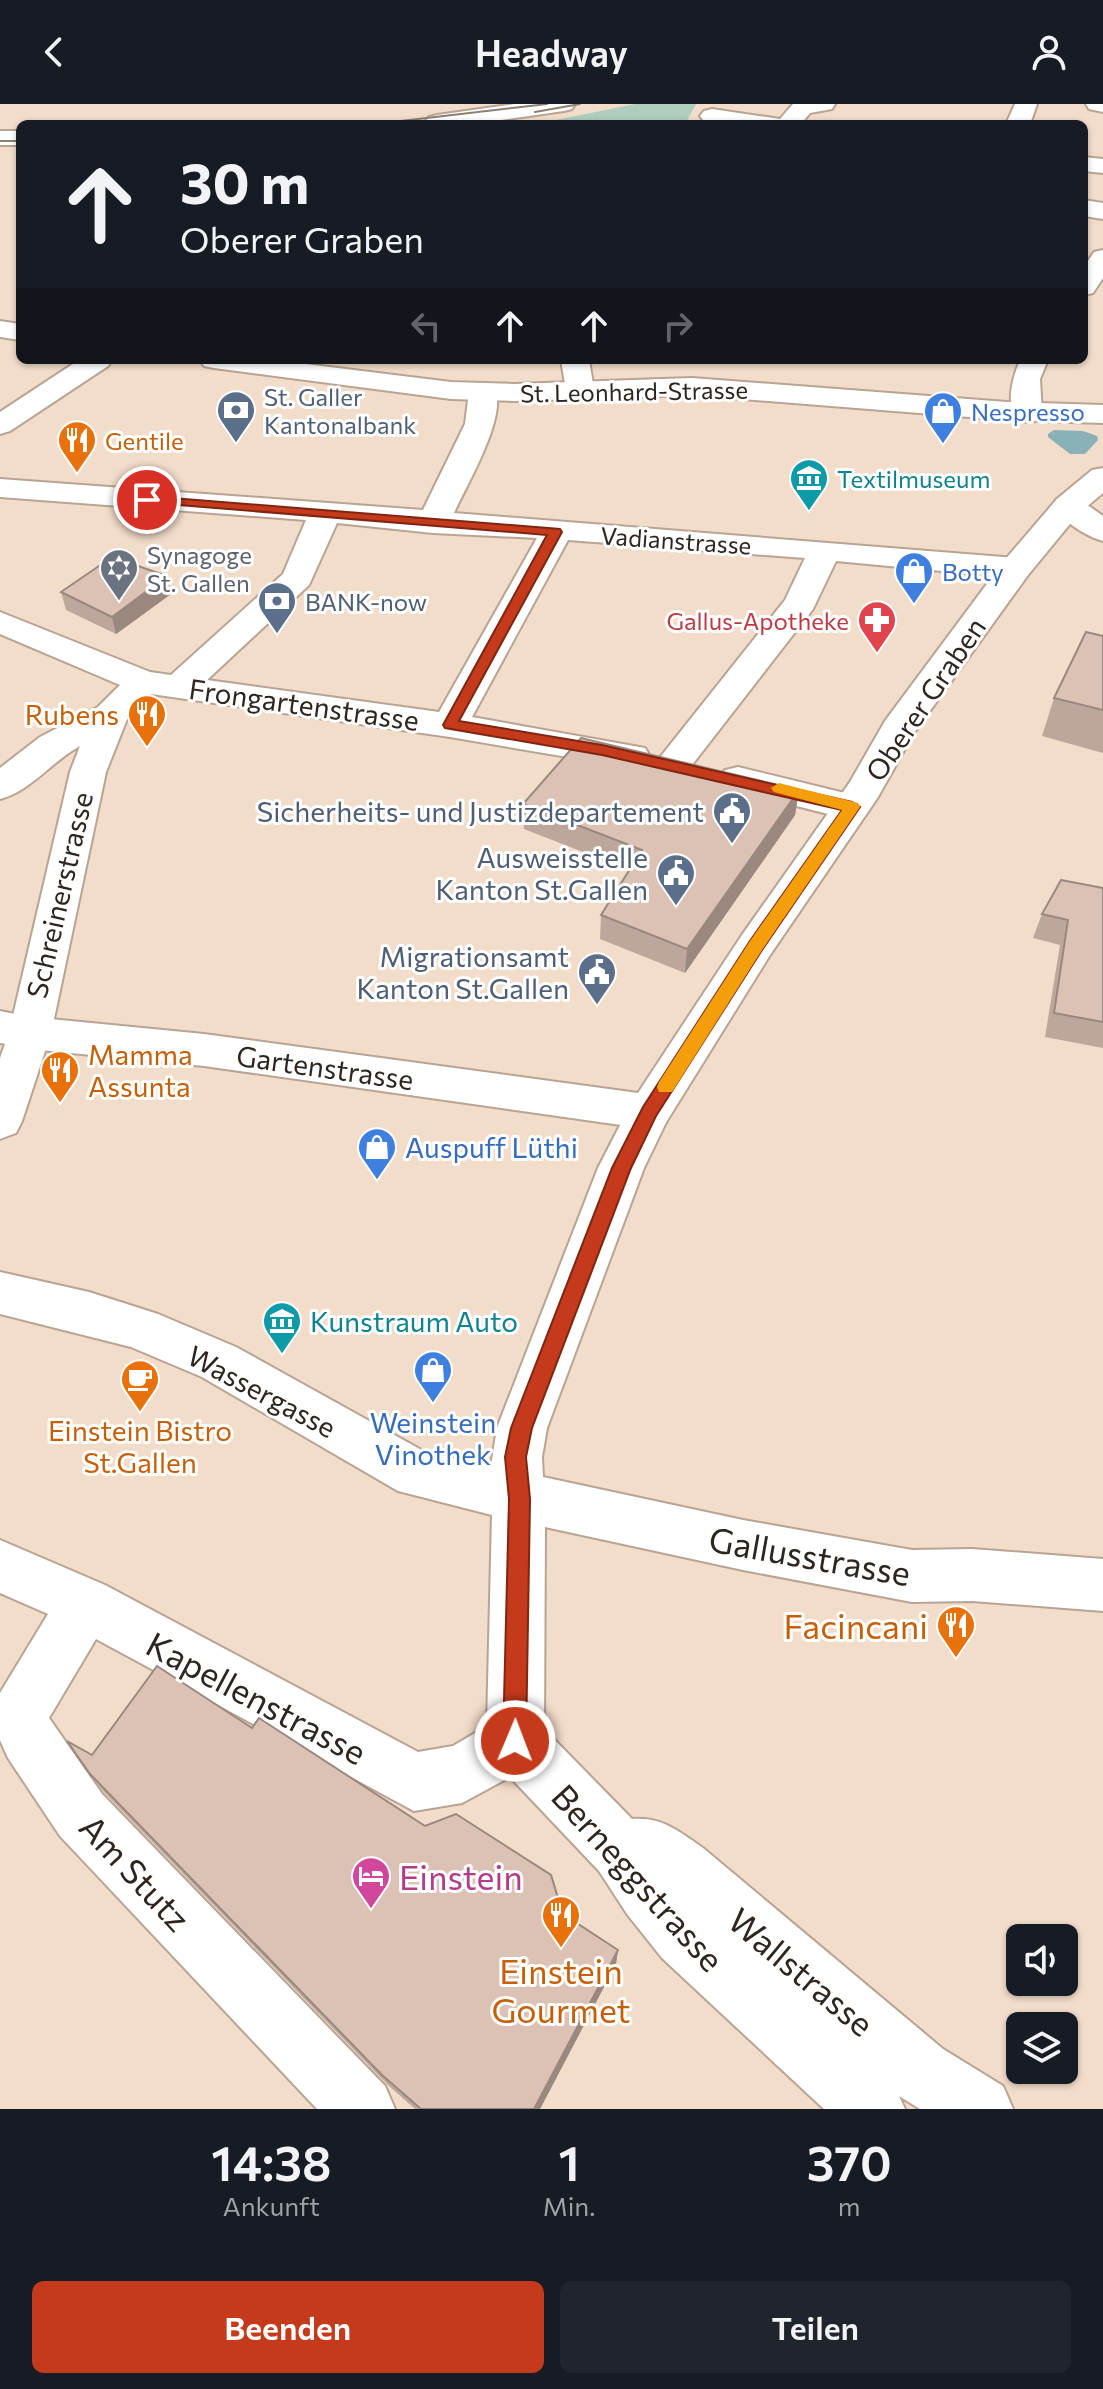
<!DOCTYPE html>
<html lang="de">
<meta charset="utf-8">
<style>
body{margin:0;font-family:Commissioner,sans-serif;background:#20242c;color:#f1f3f6;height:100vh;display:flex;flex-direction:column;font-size:30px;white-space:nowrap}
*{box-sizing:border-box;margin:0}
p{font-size:26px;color:#9ea1a6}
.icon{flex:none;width:44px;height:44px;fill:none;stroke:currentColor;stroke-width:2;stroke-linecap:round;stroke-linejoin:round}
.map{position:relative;height:2005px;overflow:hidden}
.panel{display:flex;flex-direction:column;background:#171b24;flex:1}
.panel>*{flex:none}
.hud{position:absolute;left:16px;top:16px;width:1072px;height:244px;border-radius:12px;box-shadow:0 2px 6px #0004;background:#171b24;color:#f1f3f6;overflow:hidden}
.fabs{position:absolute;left:1006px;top:1820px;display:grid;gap:16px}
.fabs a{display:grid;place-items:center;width:72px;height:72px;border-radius:12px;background:#171b24;box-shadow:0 2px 6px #0004;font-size:40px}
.pin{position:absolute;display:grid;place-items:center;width:68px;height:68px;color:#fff;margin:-34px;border:4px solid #fff;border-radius:50%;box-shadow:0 2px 8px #0007}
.me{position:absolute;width:88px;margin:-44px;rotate:1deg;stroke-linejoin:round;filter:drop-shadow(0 0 6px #0008)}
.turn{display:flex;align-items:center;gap:28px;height:168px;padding:0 32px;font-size:36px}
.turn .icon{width:104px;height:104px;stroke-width:2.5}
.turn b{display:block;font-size:56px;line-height:68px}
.lanes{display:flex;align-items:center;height:76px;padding:0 32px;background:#0003;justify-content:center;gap:40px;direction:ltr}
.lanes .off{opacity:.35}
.eta{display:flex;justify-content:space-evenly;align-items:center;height:136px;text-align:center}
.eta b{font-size:48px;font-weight:600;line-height:56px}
.primary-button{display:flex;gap:16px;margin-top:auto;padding:16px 32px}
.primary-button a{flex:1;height:92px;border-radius:12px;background:#c43a1b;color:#fff;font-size:32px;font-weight:600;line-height:92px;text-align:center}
.primary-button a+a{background:#20242c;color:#f1f3f6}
header{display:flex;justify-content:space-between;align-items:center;height:104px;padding:0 32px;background:#171b24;font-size:36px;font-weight:600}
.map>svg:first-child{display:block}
.green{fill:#afcebe}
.water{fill:#8ab1b7}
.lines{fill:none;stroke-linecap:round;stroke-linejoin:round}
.street-casing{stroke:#b9a493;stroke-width:4}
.secondary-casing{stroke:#b9a493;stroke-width:4}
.street{fill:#fff;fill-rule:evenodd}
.secondary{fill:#fff;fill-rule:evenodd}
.tram{stroke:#8e7f73;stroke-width:2}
.wall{fill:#bda79c}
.shaded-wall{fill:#9a887f}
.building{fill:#dcc2b5;stroke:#9a887f;stroke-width:2}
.route{fill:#c43a1b;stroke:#7f2612;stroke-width:2}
.slow{fill:#f59e0b}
.labels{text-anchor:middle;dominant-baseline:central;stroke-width:6;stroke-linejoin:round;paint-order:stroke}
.far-street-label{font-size:24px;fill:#2d251e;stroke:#fff}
.far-service-label{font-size:24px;fill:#4e5e75;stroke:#fff;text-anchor:start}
.far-shop-label{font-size:24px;fill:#366cbe;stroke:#fff;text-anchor:start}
.far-food-label{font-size:24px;fill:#c56008;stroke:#fff;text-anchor:start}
.far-culture-label{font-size:24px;fill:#0d838f;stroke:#fff;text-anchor:start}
.far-worship-label{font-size:24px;fill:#5b616d;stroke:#fff;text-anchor:start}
.far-health-label{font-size:24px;fill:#be3a42;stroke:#fff;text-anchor:end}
.street-label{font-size:28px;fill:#2d251e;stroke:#fff}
.food-label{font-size:28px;fill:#c56008;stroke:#fff;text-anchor:end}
.service-label{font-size:28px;fill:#4e5e75;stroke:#fff;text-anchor:end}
.shop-label{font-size:28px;fill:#366cbe;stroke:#fff;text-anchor:start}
.culture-label{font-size:28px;fill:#0d838f;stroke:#fff;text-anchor:start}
.near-street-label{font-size:34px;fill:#2d251e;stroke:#fff}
.near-food-label{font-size:34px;fill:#c56008;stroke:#fff;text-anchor:end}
.near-hotel-label{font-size:34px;fill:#b23c85;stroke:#fff;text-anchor:start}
</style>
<header><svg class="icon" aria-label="back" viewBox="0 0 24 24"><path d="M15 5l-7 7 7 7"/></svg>Headway<svg class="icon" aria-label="person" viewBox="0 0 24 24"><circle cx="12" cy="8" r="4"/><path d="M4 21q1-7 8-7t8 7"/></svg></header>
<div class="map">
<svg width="1103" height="2005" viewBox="0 0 1103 2005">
<rect width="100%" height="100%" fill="#f2dcca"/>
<polygon class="green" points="635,0 696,0 685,20 575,20 551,17"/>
<polygon class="water" points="1054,326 1083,327 1097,332 1098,336 1085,350 1070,350 1048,333 1048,330"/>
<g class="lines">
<g class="street-casing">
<g id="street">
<polygon points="515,0 575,0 572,5 564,7 472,20 425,18 429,13 437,11"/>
<polygon points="793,0 835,0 832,5 810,9 801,20 720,20 704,17 700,12 704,7 712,5 780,15"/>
<polygon points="1015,0 1037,0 1030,20 1006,20"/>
<polygon points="1086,0 1103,0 1103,8 1089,5"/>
<rect x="0" y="27" width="20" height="14"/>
<polygon points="1084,53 1103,55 1103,69 1084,67"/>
<polygon points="1084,96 1103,99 1103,115 1084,112"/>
<polygon points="1103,146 1103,174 1093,189 1084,191 1084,163 1094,148"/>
<polygon points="561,256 589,256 594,286 590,292 580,295 570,292 566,286"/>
<path d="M1020,256h28l-8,19 2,34 -5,6 -10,3 -10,-3c-12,-16 -4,-42 3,-59z"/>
<path d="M483,279l10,3c18,25 -27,100 -39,127l562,45 12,3 4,7 -4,7 -12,3 -180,-17 -23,48 -128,165 -13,3 -13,-3 -5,-9 131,-165 20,-42 -237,-18 -96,177 173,31 5,8 -5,8 -13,4 -182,-31 -299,-43 -24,25 -21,53 -55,261 -29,88 -6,12 -16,6v-81l9,-25 61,-261 10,-26c-28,15 -49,45 -80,53v-31l40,-31 58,-30 22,-22 -120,-51v-22l150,60 21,3 112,-101 23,-54 -306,-23v-18l423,31 42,-86 4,-32 4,-6zM337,419l96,10 104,5 -98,174 -232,-32 102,-95z"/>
<path d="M1068,393l11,2 24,17v25c-18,-5 -40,-20 -51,-35l5,-7z"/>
<polygon points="738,663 865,694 871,703 865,712 852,716 725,684 719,675 725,666"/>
<path d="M649,991l16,5 6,12 -27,56 -97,260 -5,29 1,20 200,43 169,30 60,-1 131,10v52l-131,-10 -60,1 -169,-32 -198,-43 -1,202 88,90c31,-2 46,12 71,29l240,201 60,37 10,23h-93l-21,-13 6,13h-81l-162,-151 -35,-44 -28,-43 -89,-94 -48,26 -48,8 -318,-172 -47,79 53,76 283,292 10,23h-78l-257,-273 -52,-78 -8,-18v-47l48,-79 -48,-21v-53l105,45 313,167 35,-6 34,-20 5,-211 -94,-24 -196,-114 -71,-30 -131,-33v-42l89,20 69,22 78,33 189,105 66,14 6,-38 101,-260 35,-68z"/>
</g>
</g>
<g class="secondary-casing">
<g id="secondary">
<polygon points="0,217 20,220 20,236 0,233"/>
<polygon points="79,256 112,256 108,262 10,327 0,330 0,308"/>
<polygon points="200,256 273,256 451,278 515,280 692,274 1007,298 1103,301 1103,319 1007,316 692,291 515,297 451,295 214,264 204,262"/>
<polygon points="1103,364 1103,389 1079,409 1028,471 914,629 878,693 770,851 665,1020 649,1025 204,962 30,945 0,939 0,907 30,913 204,930 638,989 742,831 850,678 885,617 1004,457 1057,395 1092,366"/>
</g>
</g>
<use href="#street" class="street"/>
<use href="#secondary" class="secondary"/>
<g class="tram">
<polyline points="535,8 580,0"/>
<polyline points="375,20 547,0"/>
<polyline points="0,37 20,37"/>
</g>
</g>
<g class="wall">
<polygon points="355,256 394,256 390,260"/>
<polygon points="167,472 171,490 116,530 66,506 61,488"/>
<polygon points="1103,532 1103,649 1042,632 1054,594"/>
<polygon points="799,686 795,711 685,869 600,835 601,811 629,766 524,725 523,700"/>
<polygon points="1103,784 1103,944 1045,933 1060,841 1033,834 1042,810"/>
<polygon points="252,1624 563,1810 618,1846 616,1860 540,2005 415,2005 388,1981 104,1688 90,1670 92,1651"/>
</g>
<g class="shaded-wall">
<polygon points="167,472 171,490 116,530 112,513"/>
<polygon points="799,686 795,711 685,869 687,845"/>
<polygon points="618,1846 616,1860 540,2005 534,2005"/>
</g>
<g class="building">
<polygon points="112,453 167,472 112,513 61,488"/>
<polygon points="1086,528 1103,532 1103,606 1054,594"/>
<polygon points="581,634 799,686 687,845 601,811 642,746 523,700"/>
<polygon points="1061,776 1103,784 1103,918 1054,909 1068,816 1042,810"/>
<polygon points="157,1562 252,1624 259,1614 425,1722 456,1710 551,1771 563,1810 618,1846 534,2005 421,2005 382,1971 90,1670 67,1637 92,1651"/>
</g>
<polygon class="route" points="147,392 560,425 562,428 459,617 602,641 852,698 860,703 762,846 656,1012 631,1064 532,1324 526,1353 530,1395 526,1637 523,1646 515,1649 506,1646 503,1637 509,1395 505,1353 511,1324 612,1064 643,1003 750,837 842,706 602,651 445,624 443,621 547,431 142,398 141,396"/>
<polygon class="slow" points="779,679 858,699 860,703 762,846 672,988 659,988 657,983 659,978 750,837 842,706 774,688 771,684"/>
<defs>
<g id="bank-pin" transform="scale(2)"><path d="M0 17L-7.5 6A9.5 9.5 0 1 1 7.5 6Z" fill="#5c6f8a" stroke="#fff"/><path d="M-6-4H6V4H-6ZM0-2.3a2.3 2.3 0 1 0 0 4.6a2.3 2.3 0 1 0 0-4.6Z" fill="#fff"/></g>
<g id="shop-pin" transform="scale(2)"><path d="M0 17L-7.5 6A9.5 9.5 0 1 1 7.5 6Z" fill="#3f7fe0" stroke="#fff"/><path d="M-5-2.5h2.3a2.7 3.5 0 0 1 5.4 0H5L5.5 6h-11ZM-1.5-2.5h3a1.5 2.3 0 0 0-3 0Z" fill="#fff"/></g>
<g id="restaurant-pin" transform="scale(2)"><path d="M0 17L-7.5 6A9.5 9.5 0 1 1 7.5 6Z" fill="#e8710a" stroke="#fff"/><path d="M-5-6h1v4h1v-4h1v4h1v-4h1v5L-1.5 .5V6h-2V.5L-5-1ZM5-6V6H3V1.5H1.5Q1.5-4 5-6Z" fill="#fff"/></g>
<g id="museum-pin" transform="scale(2)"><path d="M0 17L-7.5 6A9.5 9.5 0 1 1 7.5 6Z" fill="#0f9aa8" stroke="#fff"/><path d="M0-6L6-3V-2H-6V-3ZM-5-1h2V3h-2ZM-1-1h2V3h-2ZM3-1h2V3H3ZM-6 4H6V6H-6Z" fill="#fff"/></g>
<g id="synagogue-pin" transform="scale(2)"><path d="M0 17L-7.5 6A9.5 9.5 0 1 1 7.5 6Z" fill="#6b7280" stroke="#fff"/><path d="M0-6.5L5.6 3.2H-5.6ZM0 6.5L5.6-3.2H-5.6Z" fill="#fff"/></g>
<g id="pharmacy-pin" transform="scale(2)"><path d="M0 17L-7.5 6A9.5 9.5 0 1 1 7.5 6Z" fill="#e0444e" stroke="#fff"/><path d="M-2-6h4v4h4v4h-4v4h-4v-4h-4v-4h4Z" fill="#fff"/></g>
<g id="civic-pin" transform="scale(2)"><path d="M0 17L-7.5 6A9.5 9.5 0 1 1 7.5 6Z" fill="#5c6f8a" stroke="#fff"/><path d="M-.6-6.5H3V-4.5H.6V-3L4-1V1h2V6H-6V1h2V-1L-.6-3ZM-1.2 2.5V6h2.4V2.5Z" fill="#fff"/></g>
<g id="cafe-pin" transform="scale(2)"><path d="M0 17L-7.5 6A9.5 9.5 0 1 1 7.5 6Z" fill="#e8710a" stroke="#fff"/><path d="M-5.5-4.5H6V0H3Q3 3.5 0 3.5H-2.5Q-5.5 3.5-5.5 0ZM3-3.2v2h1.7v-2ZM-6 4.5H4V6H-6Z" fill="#fff"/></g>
<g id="hotel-pin" transform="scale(2)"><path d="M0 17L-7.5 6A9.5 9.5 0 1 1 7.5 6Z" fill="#d1479c" stroke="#fff"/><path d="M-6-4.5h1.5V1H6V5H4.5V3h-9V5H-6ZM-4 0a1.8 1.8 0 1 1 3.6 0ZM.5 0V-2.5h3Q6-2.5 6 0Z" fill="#fff"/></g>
</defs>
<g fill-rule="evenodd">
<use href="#bank-pin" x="236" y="306"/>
<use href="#shop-pin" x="943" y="307"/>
<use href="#restaurant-pin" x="77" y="336"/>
<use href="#museum-pin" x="809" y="374"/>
<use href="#synagogue-pin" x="119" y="464"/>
<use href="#shop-pin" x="914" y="467"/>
<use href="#bank-pin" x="277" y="497"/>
<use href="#pharmacy-pin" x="877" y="516"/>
<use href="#restaurant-pin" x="147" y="610"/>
<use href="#civic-pin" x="732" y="707"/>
<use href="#civic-pin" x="676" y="769"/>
<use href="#civic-pin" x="597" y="868"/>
<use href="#restaurant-pin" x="60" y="966"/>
<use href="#shop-pin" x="377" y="1043"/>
<use href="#museum-pin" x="282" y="1217"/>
<use href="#shop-pin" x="433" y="1266"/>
<use href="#cafe-pin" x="140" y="1275"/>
<use href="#restaurant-pin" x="956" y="1521"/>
<use href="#hotel-pin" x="371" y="1772"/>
<use href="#restaurant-pin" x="561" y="1811"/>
</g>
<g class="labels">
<g class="far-street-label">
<text transform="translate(634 287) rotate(-1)">St. Leonhard-Strasse</text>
<text transform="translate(676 436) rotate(4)">Vadianstrasse</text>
</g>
<g class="far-service-label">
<text x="264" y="292">St. Galler<tspan x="264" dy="28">Kantonalbank</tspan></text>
<text x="305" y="497">BANK-now</text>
</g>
<g class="far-shop-label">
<text x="971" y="307">Nespresso</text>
<text x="942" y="467">Botty</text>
</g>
<g class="far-food-label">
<text x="105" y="336">Gentile</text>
</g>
<g class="far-culture-label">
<text x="837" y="374">Textilmuseum</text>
</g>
<g class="far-worship-label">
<text x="147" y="450">Synagoge<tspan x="147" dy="28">St. Gallen</tspan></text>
</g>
<g class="far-health-label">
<text x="849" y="516">Gallus-Apotheke</text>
</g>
<g class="street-label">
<text transform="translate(925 595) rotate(-56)">Oberer Graben</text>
<text transform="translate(304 600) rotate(8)">Frongartenstrasse</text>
<text transform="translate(59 791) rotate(-77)">Schreinerstrasse</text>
<text transform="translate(325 963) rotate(8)">Gartenstrasse</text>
<text transform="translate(262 1287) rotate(28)">Wassergasse</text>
</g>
<g class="food-label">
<text x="119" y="610">Rubens</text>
<text x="88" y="950" text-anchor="start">Mamma<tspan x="88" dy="32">Assunta</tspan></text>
<text x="140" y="1326" text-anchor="middle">Einstein Bistro<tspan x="140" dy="32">St.Gallen</tspan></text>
</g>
<g class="service-label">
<text x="704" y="707">Sicherheits- und Justizdepartement</text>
<text x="648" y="753">Ausweisstelle<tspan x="648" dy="32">Kanton St.Gallen</tspan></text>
<text x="569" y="852">Migrationsamt<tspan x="569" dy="32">Kanton St.Gallen</tspan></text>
</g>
<g class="shop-label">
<text x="405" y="1043">Auspuff Lüthi</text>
<text x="433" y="1318" text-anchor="middle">Weinstein<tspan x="433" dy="32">Vinothek</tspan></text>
</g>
<g class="culture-label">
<text x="310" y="1217">Kunstraum Auto</text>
</g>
<g class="near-street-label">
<text transform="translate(810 1451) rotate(10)">Gallusstrasse</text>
<text transform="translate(257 1593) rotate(28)">Kapellenstrasse</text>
<text transform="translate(136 1768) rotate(47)">Am Stutz</text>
<text transform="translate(639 1773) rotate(48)">Berneggstrasse</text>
<text transform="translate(802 1867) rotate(40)">Wallstrasse</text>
</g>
<g class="near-food-label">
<text x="928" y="1521">Facincani</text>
<text x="561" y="1866" text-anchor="middle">Einstein<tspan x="561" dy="39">Gourmet</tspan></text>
</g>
<g class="near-hotel-label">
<text x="399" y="1772">Einstein</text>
</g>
</g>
</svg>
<div class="fabs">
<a><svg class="icon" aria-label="sound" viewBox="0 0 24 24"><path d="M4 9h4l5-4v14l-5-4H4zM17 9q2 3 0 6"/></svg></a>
<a><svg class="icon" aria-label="layers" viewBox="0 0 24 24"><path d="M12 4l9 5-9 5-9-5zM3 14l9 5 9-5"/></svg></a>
</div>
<div class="pin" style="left:147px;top:396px;background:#d93025"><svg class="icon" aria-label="arrive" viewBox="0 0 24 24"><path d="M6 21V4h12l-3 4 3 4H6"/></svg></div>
<svg class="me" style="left:515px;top:1637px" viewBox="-20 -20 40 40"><circle r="17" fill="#c43a1b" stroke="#fff" stroke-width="3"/><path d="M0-11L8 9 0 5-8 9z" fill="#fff"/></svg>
<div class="hud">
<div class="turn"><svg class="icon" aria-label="ahead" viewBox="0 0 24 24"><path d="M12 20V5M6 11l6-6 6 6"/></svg><div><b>30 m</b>Oberer Graben</div></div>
<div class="lanes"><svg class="icon off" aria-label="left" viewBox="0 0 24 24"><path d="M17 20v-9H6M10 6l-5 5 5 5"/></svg><svg class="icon" aria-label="ahead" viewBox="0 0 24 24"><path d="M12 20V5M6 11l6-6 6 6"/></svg><svg class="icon" aria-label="ahead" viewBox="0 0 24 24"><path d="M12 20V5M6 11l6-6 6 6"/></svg><svg class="icon off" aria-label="right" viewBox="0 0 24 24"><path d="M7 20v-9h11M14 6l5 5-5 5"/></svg></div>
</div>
</div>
<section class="panel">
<div class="eta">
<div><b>14:38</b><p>Ankunft</p></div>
<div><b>1</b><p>Min.</p></div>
<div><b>370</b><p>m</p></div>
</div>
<div class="primary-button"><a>Beenden</a><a>Teilen</a></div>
</section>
